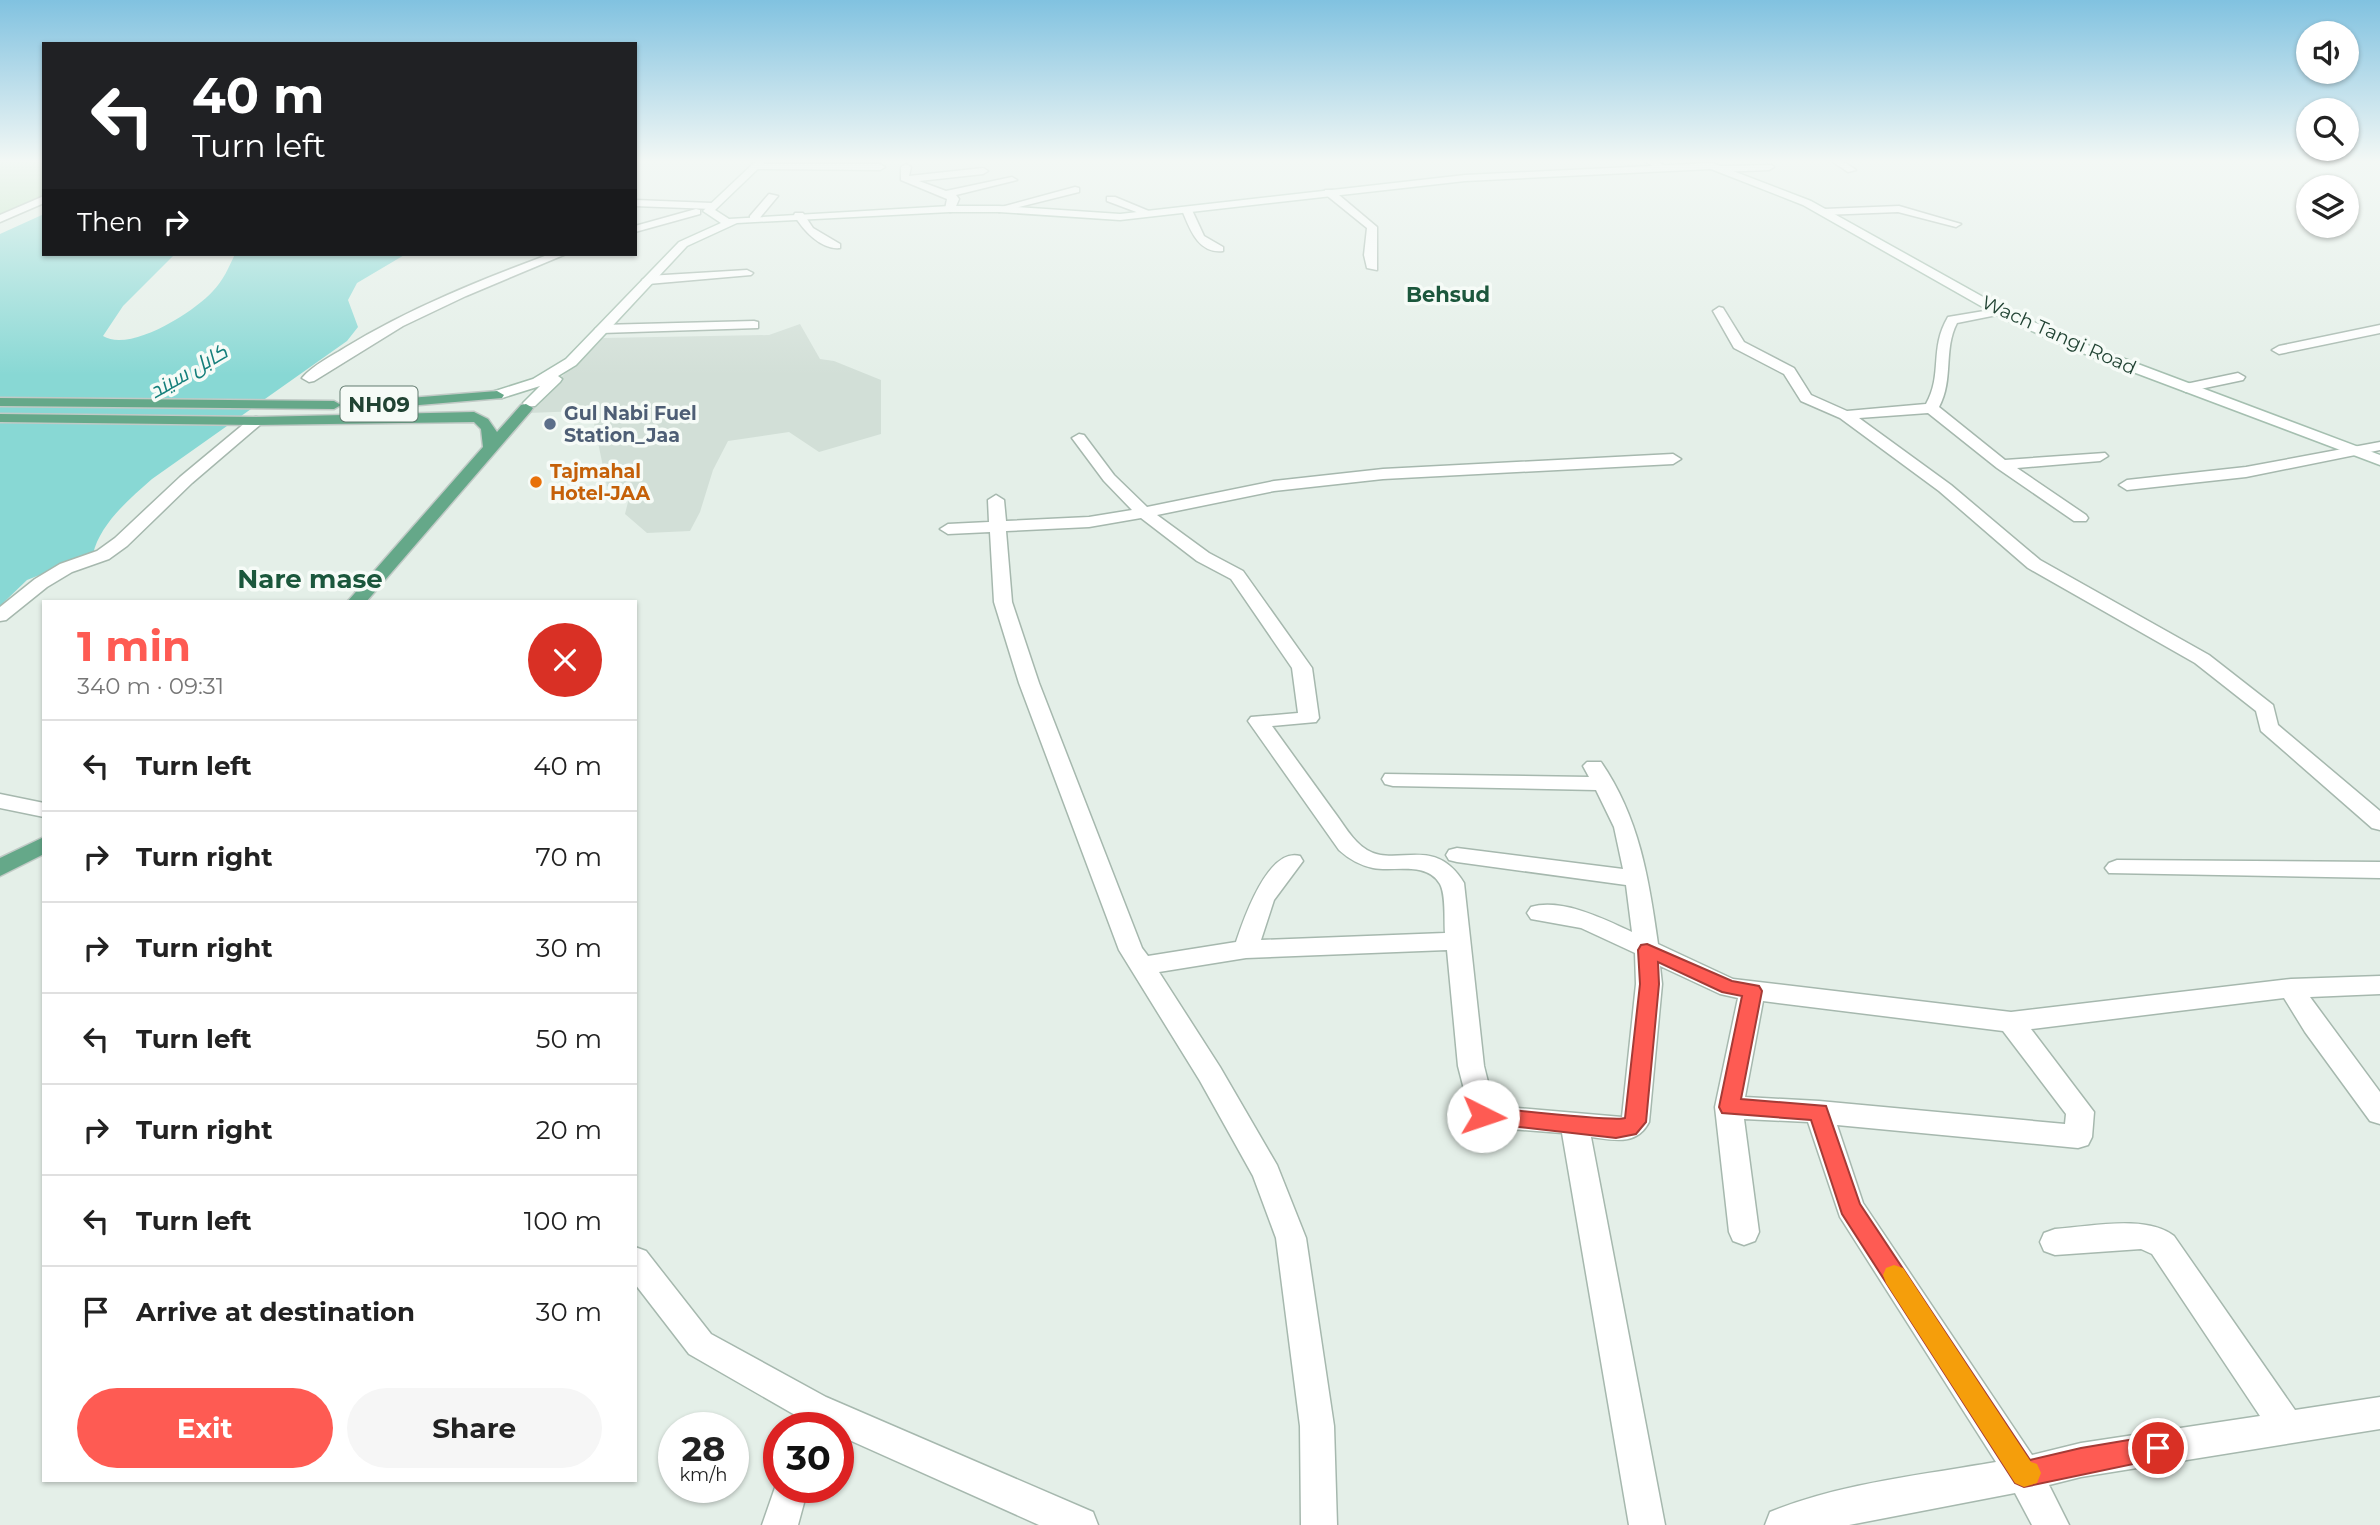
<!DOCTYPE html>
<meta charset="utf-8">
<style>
body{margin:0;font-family:Montserrat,Cairo,sans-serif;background:#f6f6f6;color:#222;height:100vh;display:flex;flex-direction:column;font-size:26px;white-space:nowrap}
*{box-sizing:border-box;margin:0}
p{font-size:23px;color:#767676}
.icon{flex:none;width:38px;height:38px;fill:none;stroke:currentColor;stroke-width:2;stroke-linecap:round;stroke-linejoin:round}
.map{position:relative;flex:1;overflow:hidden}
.sheet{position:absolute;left:42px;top:600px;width:595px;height:882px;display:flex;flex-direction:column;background:#fff;border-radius:0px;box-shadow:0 2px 5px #0004}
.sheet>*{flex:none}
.hud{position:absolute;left:42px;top:42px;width:595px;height:214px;border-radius:0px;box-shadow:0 2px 5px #0004;background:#202124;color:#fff;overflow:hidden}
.fabs{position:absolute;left:2296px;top:21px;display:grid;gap:14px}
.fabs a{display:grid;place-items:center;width:63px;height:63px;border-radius:50%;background:#fff;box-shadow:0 2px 5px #0004;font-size:35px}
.speed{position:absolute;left:658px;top:1412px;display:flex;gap:14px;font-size:35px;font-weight:700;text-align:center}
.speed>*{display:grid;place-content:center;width:91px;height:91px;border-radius:50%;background:#fff;box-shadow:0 2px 5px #0004;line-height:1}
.speed small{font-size:18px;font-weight:400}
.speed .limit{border:10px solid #d22;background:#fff;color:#111}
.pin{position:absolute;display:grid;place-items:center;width:60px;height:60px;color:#fff;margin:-30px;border:4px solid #fff;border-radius:50%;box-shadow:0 2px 7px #0007}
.me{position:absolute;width:77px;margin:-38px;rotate:94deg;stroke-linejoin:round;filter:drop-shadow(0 0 5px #0008)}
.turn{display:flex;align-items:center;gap:24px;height:147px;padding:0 35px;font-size:32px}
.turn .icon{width:91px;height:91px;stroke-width:2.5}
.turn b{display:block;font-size:49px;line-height:60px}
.then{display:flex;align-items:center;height:66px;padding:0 35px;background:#0003;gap:14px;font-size:26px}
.round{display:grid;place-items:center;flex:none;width:74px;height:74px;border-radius:37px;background:#f6f6f6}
.headline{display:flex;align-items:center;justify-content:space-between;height:119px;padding:0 35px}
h1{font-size:42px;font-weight:700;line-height:52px;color:#fe5b53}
.button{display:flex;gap:14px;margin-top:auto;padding:14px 35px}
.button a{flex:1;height:80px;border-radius:42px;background:#fe5b53;color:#fff;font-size:28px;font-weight:700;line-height:80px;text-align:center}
.button a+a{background:#f6f6f6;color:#222}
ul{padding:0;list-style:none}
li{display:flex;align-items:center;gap:21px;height:91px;padding:0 35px;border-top:2px solid #e0e0e0}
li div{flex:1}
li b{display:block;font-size:26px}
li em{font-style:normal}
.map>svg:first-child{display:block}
.built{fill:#d2dfd7}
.green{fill:#bce2be}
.water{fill:#88d8d4}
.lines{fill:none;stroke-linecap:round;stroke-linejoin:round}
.street-casing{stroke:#a6b8ae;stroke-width:3}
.secondary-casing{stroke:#a5bfb0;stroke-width:3}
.primary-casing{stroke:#c1cac6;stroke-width:3}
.street{fill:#fff;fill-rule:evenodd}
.secondary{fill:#fff;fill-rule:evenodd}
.primary{fill:#65a889;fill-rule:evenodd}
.route{fill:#fe5b53;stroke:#a53b36;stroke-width:2}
.slow{fill:#f59e0b}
.service-dot{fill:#5c6f8a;stroke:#f6fbf7;stroke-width:2.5}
.food-dot{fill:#e8710a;stroke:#f6fbf7;stroke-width:2.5}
.labels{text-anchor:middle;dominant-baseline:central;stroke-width:7;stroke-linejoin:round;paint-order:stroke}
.far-street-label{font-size:19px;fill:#214333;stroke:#f6fbf7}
.far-service-label{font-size:19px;font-weight:bold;fill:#4e5e75;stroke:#f6fbf7;text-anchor:start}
.far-food-label{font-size:19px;font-weight:bold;fill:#c56008;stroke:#f6fbf7;text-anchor:start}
.far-quarter-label{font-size:21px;font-weight:bold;fill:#1b573c;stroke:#f6fbf7}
.far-water-label{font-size:21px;font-style:italic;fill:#157f7b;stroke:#f6fbf7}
.shield{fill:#f6fbf7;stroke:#617a6e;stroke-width:2}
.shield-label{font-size:21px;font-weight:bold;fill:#214333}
.quarter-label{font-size:26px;font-weight:bold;fill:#1b573c;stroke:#f6fbf7}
</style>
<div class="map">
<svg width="2380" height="1525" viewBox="0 0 2380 1525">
<rect width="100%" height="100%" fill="#e4efe8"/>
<polygon class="built" points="800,324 820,359 834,361 881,380 881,434 819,452 789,432 728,441 713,470 700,512 690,531 647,533 625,514 629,498 607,486 593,418 581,411 528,413 555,383 603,338 769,335"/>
<polygon class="green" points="0,162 44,162 44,197 0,216"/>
<path class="water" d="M44,214v40h131l-52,52 -20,30c27,17 91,-24 110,-45 10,-10 16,-24 22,-37h171l-49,29 -9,17 10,27 -11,14 -195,138c-23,20 -52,45 -59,75l-66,26 -27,26v-372z"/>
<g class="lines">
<g class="street-casing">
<g id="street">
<polygon points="1646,162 1658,162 1668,168 1660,170"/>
<polygon points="1833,162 1844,162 1856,170 1848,172"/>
<polygon points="754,164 880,164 885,167 880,170 751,169 751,165"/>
<polygon points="906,164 911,167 909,176 983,168 988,171 983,174 919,181 946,191 1012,177 1017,180 956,195 959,199 954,211 950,212 945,209 947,199 901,180 901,167"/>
<polygon points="1772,165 1774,167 1769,170 1719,172 1714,169 1719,166"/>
<polygon points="1075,187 1079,188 1079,192 999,212 994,209"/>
<polygon points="1325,190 1333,190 1377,227 1377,270 1367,268 1364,255 1367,228 1325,194"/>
<polygon points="769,194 778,196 758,220 750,220 750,216"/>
<polygon points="44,196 44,203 0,222 0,215"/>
<polygon points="1107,197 1115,197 1156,214 1147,216 1107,201"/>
<polygon points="635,200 712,203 717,206 712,209 635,206"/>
<polygon points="1899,206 1961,224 1956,227 1898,212 1824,215 1819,212 1824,209"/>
<path d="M1183,208h8l13,28 19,11v4c-25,3 -33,-22 -41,-41z"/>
<polygon points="696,209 700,210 700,214 635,232 635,226"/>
<path d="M795,213h8l10,15 27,16v4c-19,2 -37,-18 -46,-33z"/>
<path d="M550,254h16l-100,42 -63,30 -89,55 -5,1 -7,-4c11,-13 30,-22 44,-31 64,-39 134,-67 204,-93z"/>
<polygon points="747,270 753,273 751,275 648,284 642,280 648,276"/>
<path d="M1719,307l4,1 21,34 50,26 17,27 36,16 79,-7c17,-30 3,-55 22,-87l54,-9v6l-45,9c-14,27 -3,56 -18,84l66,53 100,-7 3,3 -8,5 -83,7 69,47 2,3 -2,3h-12l-77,-53 -69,-55 -69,5 92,67 89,75 169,95 64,50 5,20 102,86v19l-8,-2 -111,-97 -5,-20 -61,-48 -167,-95 -89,-77 -99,-73 -39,-17 -17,-27 -50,-26 -21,-37z"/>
<polygon points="754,321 758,322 758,328 601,333 595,329 601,325"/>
<polygon points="2380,325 2380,333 2279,354 2272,350 2279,346"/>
<polygon points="2238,373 2245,377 2243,380 2186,392 2179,388 2181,385"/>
<polygon points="256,417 261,418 263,421 261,424 192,483 127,546 109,559 72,572 47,587 6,620 0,621 0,607 35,579 60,564 97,551 115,538 180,477 251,418"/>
<path d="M1079,434l5,1 30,40 33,32 127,-26 109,-12 290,-15 8,5 -8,5 -290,15 -109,12 -117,24 52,38 34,18 69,97 7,50 -3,4 -44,4c20,28 40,55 60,83 11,14 20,32 35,41 31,18 67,-16 97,33l20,183 10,40 128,11 14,-133 -1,-31 -54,-25 -50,-9 -4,-6 4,-6c31,-9 73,12 101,25l-6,-47 -169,-23 -8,-2 -3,-5 3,-5 8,-2 166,21 -9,-42 -18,-37 -203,-4 -8,-2 -3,-5 3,-5 204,3 -6,-11 4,-4h14c38,55 48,117 57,182l75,35 278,33 280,-33 89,-3v18l-70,3 70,95v32l-10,-3 -65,-89 -21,-34 -253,31 63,83 -2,25 -4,8 -10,3 -241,-23 26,78 169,252 49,-12 179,-27 -108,-162 -11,-5 -86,6 -11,-4 -4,-9 4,-9 11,-4c35,-2 90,-15 119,7l121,174 85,-13v32l-299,48 -32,8 20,40h-37l-17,-32 -166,32h-84l5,-13c71,-29 152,-37 226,-50l-156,-245 -32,-95 -64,-3 15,113 -4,9 -11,4 -11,-4 -4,-9 -14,-125 23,-109 -18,-4 -60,-28 2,18 -13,138c-12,24 -36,18 -58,15l74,388h-36l-67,-392 -79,-6 -10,-3 -15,-58 -11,-116 -201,8 -87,14 61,95 57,98 29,73 28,188 3,99h-36l-1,-99 -24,-188 -23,-62 -53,-95 -81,-131 -100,-267 -25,-81 -4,-70 -42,2 -8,-5 8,-5 41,-2 -1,-22 8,-5 8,5 2,21 83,-4 43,-7 -28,-29 -32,-43zM1141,518l56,43 34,18 61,89 6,45 -47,4 -3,4 91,129c10,9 20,15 34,18 20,4 54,-7 67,16 6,11 4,35 5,49l-184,7 13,-40 29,-39 -3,-5c-32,-9 -56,62 -64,86l-88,14 -6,-8 -103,-265 -27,-81 -6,-71 83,-4zM1763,1001l240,30 63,83 -1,10 -246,-23 -74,-4z"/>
<polygon points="2380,442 2380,450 2246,477 2127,490 2119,485 2127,480 2246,467"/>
<polygon points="0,794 44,803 44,817 0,808"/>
<polygon points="2117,860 2380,862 2380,878 2109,873 2105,868 2109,863"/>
<polygon points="635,1247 646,1251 711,1334 826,1397 1093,1512 1098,1525 1039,1525 838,1435 838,1428 822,1428 802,1419 689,1354 635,1284"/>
<polygon points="779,1476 779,1488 808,1488 798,1525 762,1525"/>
</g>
</g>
<g class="secondary-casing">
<polygon id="secondary" points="755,162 765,162 715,210 729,219 950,206 999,206 1120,214 1465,175 1712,163 1811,201 2010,312 2090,346 2380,455 2380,465 2080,352 2002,318 1803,205 1711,169 1465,181 1120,220 999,212 950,212 737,223 687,246 576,365 558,376 562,379 560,382 535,406 525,406 523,403 540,386 502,398 492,398 492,392 533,379 566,359 679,242 721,223 703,211"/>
</g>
<g class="primary-casing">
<g id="primary">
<polygon points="497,391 504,395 502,398 384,408 377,404 384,400"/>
<polygon points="0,398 334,401 341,405 334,409 0,406"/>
<polygon points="526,404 533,408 531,411 366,602 347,602 483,447 481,429 474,422 256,425 0,422 0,414 256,417 474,412 488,419 497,432 521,405"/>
<polygon points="44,837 44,854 0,876 0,858"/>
</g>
</g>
<use href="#street" class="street"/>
<use href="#secondary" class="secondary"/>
<use href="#primary" class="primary"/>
</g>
<linearGradient id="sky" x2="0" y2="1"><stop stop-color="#81c2e0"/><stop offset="0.43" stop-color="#f3f8f5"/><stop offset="1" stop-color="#f3f8f5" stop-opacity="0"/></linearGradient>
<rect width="2380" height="375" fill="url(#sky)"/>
<path class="route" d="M1647,944l85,37 27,5 3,5 -21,108 85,7 34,98 170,256 51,-12 77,-13 9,4 4,9 -4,9 -143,30 -9,-4 -173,-269 -31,-94 -89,-7 -3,-6 23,-111 -20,-4 -64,-30 1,22 -13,138 -10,12 -20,4 -140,-16 -3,-6 3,-6 7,-3c20,2 133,15 142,11l15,-134 -2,-34 3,-5z"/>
<polygon class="slow" points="1894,1265 1903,1268 2031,1462 2037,1464 2041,1473 2037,1483 2024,1487 2015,1483 1886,1283 1883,1275 1886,1268"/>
<circle class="service-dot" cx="550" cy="424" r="7"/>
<circle class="food-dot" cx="536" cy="482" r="7"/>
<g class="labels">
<g class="far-street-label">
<text transform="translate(2059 335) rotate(24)">Wach Tangi Road</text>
</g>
<g class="far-service-label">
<text x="564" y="413">Gul Nabi Fuel<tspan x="564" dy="22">Station_Jaa</tspan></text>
</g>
<g class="far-food-label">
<text x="550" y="471">Tajmahal<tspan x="550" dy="22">Hotel-JAA</tspan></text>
</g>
<g class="far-quarter-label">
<text x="1448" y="294">Behsud</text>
</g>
<g class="far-water-label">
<text transform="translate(188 371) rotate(-30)">کابل سيند</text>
</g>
<rect class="shield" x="340.5" y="386.5" width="77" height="35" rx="5"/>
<g class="shield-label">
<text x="379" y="404">NH09</text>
</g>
<g class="quarter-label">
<text x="310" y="579">Nare mase</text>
</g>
</g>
</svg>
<div class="fabs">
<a><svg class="icon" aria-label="sound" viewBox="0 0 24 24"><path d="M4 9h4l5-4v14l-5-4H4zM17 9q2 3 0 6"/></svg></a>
<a><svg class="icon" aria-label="search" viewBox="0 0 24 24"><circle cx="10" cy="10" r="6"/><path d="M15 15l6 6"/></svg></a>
<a><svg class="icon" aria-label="layers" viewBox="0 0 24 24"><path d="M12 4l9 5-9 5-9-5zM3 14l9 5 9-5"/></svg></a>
</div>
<div class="speed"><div>28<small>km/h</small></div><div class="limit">30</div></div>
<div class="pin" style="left:2158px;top:1448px;background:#d93025"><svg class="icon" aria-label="arrive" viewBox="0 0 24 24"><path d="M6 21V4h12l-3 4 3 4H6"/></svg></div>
<svg class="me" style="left:1483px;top:1116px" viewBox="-20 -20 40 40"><circle r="19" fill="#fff"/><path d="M0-13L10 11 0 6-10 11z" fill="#fe5b53"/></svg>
<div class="hud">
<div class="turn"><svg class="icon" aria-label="left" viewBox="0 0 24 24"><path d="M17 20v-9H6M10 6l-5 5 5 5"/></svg><div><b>40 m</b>Turn left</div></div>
<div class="then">Then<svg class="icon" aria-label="right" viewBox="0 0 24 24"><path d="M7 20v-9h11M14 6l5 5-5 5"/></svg></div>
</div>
<section class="sheet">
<div class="headline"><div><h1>1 min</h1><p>340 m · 09:31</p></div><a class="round" style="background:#d93025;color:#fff"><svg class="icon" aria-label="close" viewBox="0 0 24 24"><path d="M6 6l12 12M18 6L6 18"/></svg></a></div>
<ul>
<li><svg class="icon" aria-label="left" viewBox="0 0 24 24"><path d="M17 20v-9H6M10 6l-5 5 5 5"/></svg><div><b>Turn left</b></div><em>40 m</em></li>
<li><svg class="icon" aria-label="right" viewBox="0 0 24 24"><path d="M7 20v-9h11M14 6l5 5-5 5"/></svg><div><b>Turn right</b></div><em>70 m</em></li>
<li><svg class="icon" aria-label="right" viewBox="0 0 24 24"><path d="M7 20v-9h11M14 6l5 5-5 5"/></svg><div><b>Turn right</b></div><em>30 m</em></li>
<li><svg class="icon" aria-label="left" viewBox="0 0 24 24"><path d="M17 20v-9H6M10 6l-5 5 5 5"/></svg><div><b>Turn left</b></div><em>50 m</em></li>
<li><svg class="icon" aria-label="right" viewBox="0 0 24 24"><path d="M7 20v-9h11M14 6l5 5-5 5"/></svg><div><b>Turn right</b></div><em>20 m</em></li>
<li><svg class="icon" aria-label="left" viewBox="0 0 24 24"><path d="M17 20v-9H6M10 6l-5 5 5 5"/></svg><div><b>Turn left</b></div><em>100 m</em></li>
<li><svg class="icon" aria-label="arrive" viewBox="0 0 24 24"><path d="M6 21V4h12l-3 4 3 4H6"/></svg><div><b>Arrive at destination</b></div><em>30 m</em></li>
</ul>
<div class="button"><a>Exit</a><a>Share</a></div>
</section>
</div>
